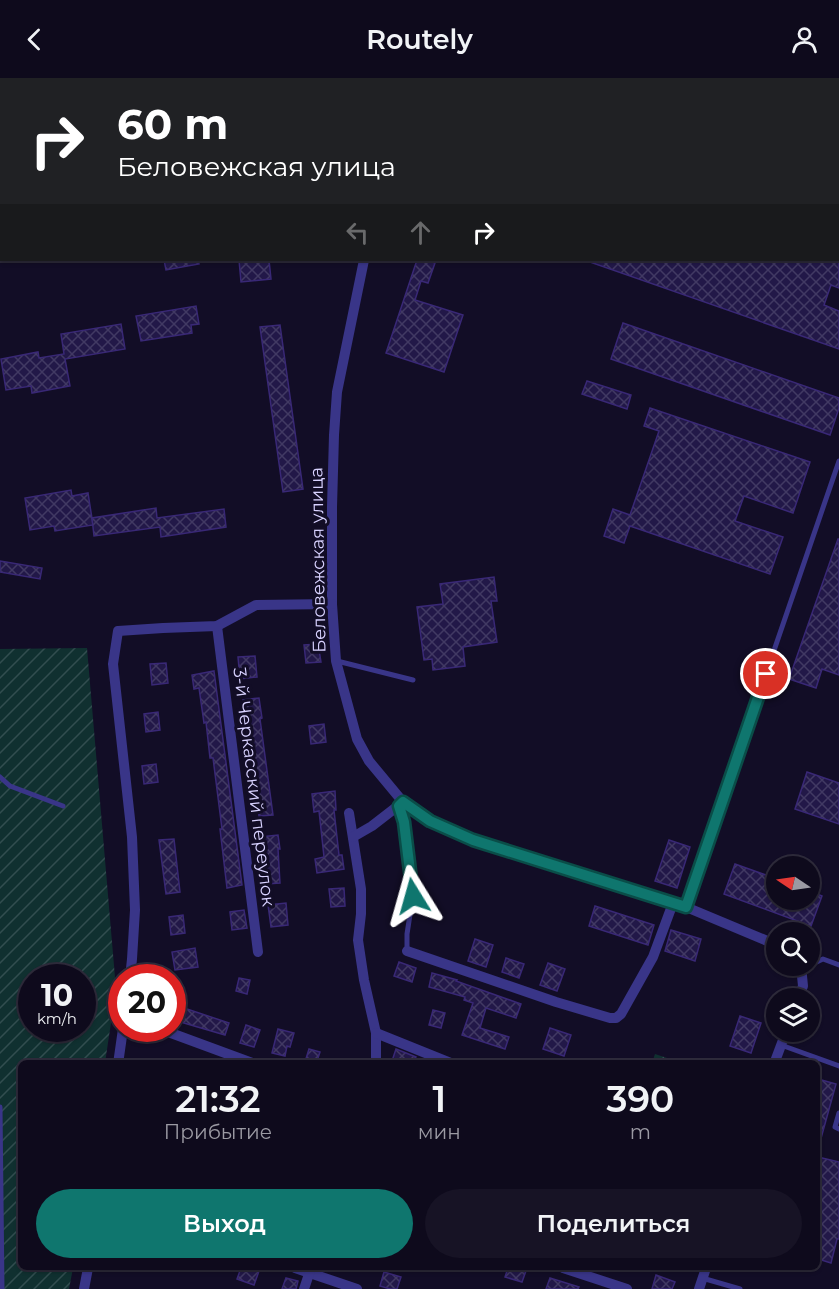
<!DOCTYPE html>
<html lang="ru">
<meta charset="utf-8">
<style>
body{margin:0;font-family:Montserrat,sans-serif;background:#171325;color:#f1f3f6;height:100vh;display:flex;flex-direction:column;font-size:22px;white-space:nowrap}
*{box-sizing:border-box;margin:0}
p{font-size:20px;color:#9b9aa3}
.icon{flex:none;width:33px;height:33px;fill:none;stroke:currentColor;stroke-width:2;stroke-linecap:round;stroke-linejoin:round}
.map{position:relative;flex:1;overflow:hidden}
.details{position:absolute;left:18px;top:982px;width:802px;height:210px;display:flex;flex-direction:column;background:#0e0a1c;border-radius:9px;box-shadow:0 2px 4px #0004,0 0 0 2px #2e2b3b}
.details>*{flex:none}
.banner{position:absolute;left:0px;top:0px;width:840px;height:183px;box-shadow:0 2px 4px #0004,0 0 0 2px #2e2b3b;background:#202124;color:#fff;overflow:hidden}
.needle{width:39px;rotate:283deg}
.controls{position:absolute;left:766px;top:778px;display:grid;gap:12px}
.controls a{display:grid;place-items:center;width:54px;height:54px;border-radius:50%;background:#0e0a1c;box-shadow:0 2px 4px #0004,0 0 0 2px #2e2b3b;font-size:30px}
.speed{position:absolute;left:18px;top:886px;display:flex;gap:12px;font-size:30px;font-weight:700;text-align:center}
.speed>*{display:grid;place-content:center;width:78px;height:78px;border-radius:50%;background:#0e0a1c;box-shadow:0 2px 4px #0004,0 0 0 2px #2e2b3b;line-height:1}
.speed small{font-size:15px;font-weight:400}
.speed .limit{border:9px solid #d22;background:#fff;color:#111}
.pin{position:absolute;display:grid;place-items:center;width:51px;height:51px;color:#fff;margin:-26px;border:3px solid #fff;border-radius:50%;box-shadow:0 2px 6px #0007}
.me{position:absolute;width:66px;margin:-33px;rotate:352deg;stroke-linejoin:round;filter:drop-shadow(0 0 4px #0008)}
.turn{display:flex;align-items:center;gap:21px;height:126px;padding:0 18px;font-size:27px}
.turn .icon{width:78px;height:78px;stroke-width:2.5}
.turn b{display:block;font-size:42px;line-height:51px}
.lanes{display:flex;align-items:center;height:57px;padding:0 18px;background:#0003;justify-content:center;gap:30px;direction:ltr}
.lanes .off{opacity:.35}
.eta{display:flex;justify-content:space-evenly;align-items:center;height:102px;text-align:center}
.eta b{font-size:36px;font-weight:600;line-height:42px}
.action{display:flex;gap:12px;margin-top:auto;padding:12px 18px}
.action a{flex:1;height:69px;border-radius:36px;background:#0f766e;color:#fff;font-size:24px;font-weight:600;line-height:69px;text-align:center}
.action a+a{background:#171325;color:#f1f3f6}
header{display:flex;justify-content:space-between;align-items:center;height:78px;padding:0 18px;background:#0e0a1c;font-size:27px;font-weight:600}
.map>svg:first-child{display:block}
.park{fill:url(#park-crowns)}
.garden{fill:url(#garden-furrows);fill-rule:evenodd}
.building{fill:url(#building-cross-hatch);stroke:#392876;stroke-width:1.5}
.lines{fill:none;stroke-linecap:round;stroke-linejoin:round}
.service{stroke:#393588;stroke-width:5}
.minor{stroke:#393588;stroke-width:10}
.route-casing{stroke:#0a4d48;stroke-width:15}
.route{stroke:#0f766e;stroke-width:10}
.labels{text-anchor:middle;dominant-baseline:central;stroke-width:6;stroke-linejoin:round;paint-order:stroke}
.street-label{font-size:18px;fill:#d8d2ff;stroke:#120d26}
</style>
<header><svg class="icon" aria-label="back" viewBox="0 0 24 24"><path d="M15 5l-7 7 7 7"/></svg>Routely<svg class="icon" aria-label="person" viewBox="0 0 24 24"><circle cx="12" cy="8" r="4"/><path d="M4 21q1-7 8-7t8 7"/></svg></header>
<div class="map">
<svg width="839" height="1211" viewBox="0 0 839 1211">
<defs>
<pattern id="park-crowns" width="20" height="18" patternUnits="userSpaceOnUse" patternTransform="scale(1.5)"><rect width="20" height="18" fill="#103030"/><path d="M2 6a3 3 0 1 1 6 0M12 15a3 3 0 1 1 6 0" fill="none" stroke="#324d4f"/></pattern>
<pattern id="garden-furrows" width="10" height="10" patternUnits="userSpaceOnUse" patternTransform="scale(1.5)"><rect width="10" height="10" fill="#103030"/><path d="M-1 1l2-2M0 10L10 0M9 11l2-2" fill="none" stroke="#324d4f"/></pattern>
<pattern id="building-cross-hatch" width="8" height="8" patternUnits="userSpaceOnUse" patternTransform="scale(1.5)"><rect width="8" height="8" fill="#221848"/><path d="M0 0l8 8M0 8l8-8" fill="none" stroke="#413963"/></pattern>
</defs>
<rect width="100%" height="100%" fill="#120d26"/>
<polygon class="park" points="655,976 682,985 652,985"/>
<path class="garden" d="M87,570l29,341 -11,74 -84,1v204h52l-4,21h-69v-640zM32,900h50v51h-50z"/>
<g class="building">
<polygon points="164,182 198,182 199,186 166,192"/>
<polygon points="239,182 269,182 271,201 241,204"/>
<polygon points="417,182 425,182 435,185 428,205 421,203 415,222 463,237 444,294 386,275"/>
<polygon points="587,182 839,182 839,210 831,207 824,227 839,233 839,271 587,183"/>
<polygon points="196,228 199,246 191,247 192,255 141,263 136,238"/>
<polygon points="623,245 839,320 839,330 830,357 611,281"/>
<polygon points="121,246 125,271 65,281 70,308 32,315 31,308 6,312 1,281 38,274 39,280 64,276 61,256"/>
<polygon points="280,247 303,411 283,414 260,249"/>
<polygon points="587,303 631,317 627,331 582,316"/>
<polygon points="650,330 810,384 793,435 744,418 735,443 783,459 770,496 630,448 624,465 604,458 613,431 630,437 659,353 644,348"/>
<polygon points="71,412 72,418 88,415 93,447 55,453 54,448 30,452 25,420"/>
<polygon points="156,430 157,440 224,431 226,449 161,459 160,449 94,458 92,440"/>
<polygon points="838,461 839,461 839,597 822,591 816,610 789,601"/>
<polygon points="0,483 42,490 40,501 0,494"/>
<polygon points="494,499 497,523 491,523 497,564 463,569 465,588 433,592 432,581 424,582 417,529 443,526 440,506"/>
<polygon points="318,566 321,584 306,585 304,567"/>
<polygon points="255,578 257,599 240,601 238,579"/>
<polygon points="166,585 168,605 152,607 150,586"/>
<polygon points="214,593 242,807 227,810 220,751 222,751 213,680 210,680 206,644 204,645 199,610 194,611 192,597"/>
<polygon points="259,620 262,640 260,641 273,737 259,738 243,622"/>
<polygon points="158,634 160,652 146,654 144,636"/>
<polygon points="324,646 326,664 311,666 309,648"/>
<polygon points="156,686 158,704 144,706 142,688"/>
<polygon points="807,694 839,705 839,746 795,731"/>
<polygon points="335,713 336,732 334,732 339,777 342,777 344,791 317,795 315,781 324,779 319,733 314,734 312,716"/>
<polygon points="278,757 280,771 278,771 280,805 266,806 263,773 262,773 260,759"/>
<polygon points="174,761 180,814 166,816 159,762"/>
<polygon points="669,762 690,769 677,810 655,803"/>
<polygon points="735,786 777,801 777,822 810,822 810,813 822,818 811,848 724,816"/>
<polygon points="344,810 345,828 331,829 329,811"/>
<polygon points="286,825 288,847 271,849 268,827"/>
<polygon points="595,828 654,847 648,867 589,848"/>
<polygon points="244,832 247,850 232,852 230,834"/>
<polygon points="183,837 185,855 171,857 169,839"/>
<polygon points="671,852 701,861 695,883 665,873"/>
<polygon points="475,861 493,867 486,889 468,883"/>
<polygon points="195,870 198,889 175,892 172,874"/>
<polygon points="506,880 524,886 519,900 502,894"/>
<polygon points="399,884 416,890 412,904 394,898"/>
<polygon points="548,885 565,891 557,913 540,907"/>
<polygon points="432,895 457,902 456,903 521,926 516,940 486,930 480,950 509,959 505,971 462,957 473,925 464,922 465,919 429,909"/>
<polygon points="239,900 250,902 247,916 236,913"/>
<polygon points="181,929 229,945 225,957 177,943"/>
<polygon points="433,932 445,935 441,950 429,947"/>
<polygon points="740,938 761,945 751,975 730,968"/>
<polygon points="246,947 260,952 254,969 240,965"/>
<polygon points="550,950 571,957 564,978 543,971"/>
<polygon points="278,951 294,955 290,969 287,968 285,978 272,975"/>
<polygon points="309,971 320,974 316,986 305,984"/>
<polygon points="396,971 416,979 413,986 391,986"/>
<polygon points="818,1001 836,1006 820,1064 818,1064"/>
<polygon points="818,1079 839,1084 839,1161 837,1161 831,1185 818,1181"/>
<polygon points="241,1190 248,1190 259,1193 254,1207 237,1201"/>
<polygon points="508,1190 527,1190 522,1204 505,1199"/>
<polygon points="384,1194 401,1199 397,1211 390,1211 380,1208"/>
<polygon points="656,1197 675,1204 672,1211 652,1211"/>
<polygon points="286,1200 298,1203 296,1211 282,1211"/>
<polygon points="550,1200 579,1209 578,1211 546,1211"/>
</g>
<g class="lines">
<g class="service">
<polyline points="458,2 458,0"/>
<polyline points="337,583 413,602"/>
<polyline points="0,699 10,708 63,728"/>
<polyline points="399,728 403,744 413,817 407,856 407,873"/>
<polyline points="686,829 839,383"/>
<polyline points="810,887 823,881 839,887"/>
<polyline points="781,967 839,988"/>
<polyline points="0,1029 2,1211"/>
<polyline points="839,1035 835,1049 839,1051"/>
<polyline points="702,1200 740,1211"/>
</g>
<g class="minor">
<polyline points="404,2 405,0"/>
<polyline points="364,182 337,314 334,357 332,429 332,526 336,583 357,661 369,683 403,724 430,743 473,762 686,829 777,867"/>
<polyline points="217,548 258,874"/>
<polyline points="349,735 361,811 361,836 358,862 364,902 376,955 376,986"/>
<polyline points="353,759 372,748 403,724"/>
<polyline points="407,873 556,924 610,940 616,940 621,936 653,879 673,825"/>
<polyline points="130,900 132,881 135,832 132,759 113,586 118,553 163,550 217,548 256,527 332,526"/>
<polyline points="798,921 803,908 801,888"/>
<polyline points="160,951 255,986"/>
<polyline points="376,955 453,986"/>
<polyline points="118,986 123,951"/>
<polyline points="774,986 786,954"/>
<polyline points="295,1190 357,1211"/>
<polyline points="563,1190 627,1211"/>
<polyline points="84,1211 88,1190"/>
<polyline points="304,1211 311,1190"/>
<polyline points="699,1211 706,1190"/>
</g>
</g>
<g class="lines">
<g class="route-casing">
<polyline id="route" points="413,818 404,744 399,728 403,724 430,743 473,762 686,829 766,596"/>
</g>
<use href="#route" class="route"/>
</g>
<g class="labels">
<g class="street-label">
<text transform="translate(318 482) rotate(-91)">Беловежская улица</text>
<text transform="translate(254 709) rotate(83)">3-й Черкасский переулок</text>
</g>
</g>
</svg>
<div class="controls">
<a><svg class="needle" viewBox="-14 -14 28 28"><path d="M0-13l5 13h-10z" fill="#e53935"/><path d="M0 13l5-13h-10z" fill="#9b9aa3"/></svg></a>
<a><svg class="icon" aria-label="search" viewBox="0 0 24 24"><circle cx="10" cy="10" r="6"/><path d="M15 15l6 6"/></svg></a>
<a><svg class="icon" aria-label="layers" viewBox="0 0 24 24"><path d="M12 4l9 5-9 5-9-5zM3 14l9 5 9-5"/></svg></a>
</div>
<div class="speed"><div>10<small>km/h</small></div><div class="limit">20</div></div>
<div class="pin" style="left:766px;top:596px;background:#d93025"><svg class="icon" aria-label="arrive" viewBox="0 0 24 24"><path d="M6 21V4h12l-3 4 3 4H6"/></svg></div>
<svg class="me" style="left:413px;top:818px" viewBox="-20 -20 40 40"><path d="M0-17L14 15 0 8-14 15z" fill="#0f766e" stroke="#fff" stroke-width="4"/></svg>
<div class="banner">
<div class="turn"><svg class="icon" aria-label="right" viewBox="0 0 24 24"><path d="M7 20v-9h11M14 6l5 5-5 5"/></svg><div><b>60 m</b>Беловежская улица</div></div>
<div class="lanes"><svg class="icon off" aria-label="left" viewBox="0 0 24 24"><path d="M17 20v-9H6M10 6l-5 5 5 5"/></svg><svg class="icon off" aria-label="ahead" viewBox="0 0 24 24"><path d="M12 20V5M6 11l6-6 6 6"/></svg><svg class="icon" aria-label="right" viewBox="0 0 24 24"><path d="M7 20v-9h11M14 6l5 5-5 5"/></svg></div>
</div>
<section class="details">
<div class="eta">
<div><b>21:32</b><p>Прибытие</p></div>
<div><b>1</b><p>мин</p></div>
<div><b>390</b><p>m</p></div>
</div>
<div class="action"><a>Выход</a><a>Поделиться</a></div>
</section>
</div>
